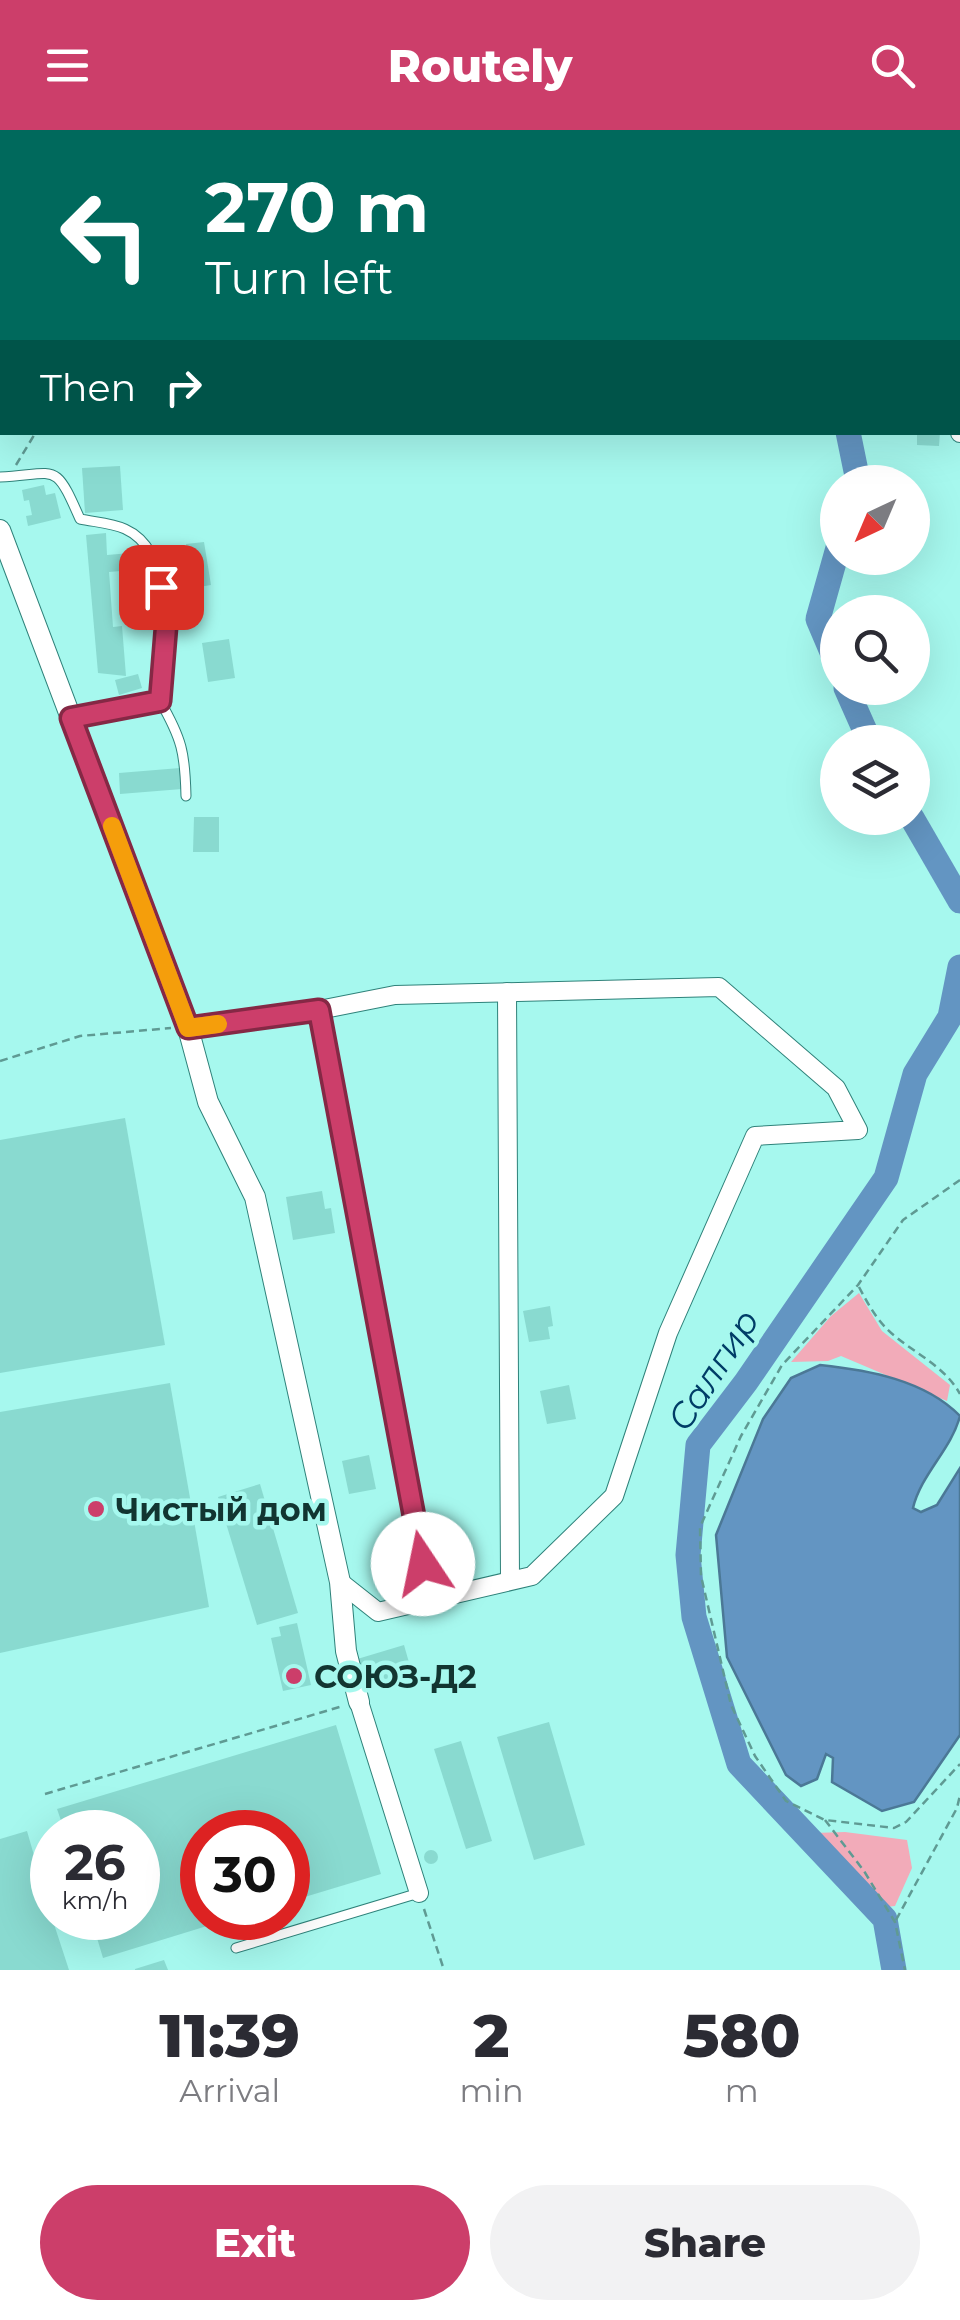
<!DOCTYPE html>
<meta charset="utf-8">
<style>
body{margin:0;font-family:Montserrat,sans-serif;background:#f2f2f3;color:#2b2b33;height:100vh;display:flex;flex-direction:column;font-size:38px;white-space:nowrap}
*{box-sizing:border-box;margin:0}
p{font-size:32px;color:#7c7c81}
.icon{flex:none;width:55px;height:55px;fill:none;stroke:currentColor;stroke-width:2;stroke-linecap:round;stroke-linejoin:round}
.map{position:relative;height:1840px;overflow:hidden}
.panel{display:flex;flex-direction:column;background:#fff;flex:1}
.panel>*{flex:none}
.banner{position:absolute;left:0px;top:0px;width:960px;height:305px;box-shadow:0 10px 40px #0002;background:#00695c;color:#fff;overflow:hidden}
.needle{width:65px;rotate:224deg}
.tools{position:absolute;left:820px;top:335px;display:grid;gap:20px}
.tools a{display:grid;place-items:center;width:110px;height:110px;border-radius:50%;background:#fff;box-shadow:0 10px 40px #0002;font-size:50px}
.speed{position:absolute;left:30px;top:1680px;display:flex;gap:20px;font-size:50px;font-weight:700;text-align:center}
.speed>*{display:grid;place-content:center;width:130px;height:130px;border-radius:50%;background:#fff;box-shadow:0 10px 40px #0002;line-height:1}
.speed small{font-size:25px;font-weight:400}
.speed .limit{border:15px solid #d22;background:#fff;color:#111}
.pin{position:absolute;display:grid;place-items:center;width:85px;height:85px;color:#fff;margin:-42px;border-radius:20px;box-shadow:0 5px 15px #0006}
.me{position:absolute;width:110px;margin:-55px;rotate:349deg;stroke-linejoin:round;filter:drop-shadow(0 0 8px #0008)}
.turn{display:flex;align-items:center;gap:35px;height:210px;padding:0 40px;font-size:45px}
.turn .icon{width:130px;height:130px;stroke-width:2.5}
.turn b{display:block;font-size:70px;line-height:85px}
.then{display:flex;align-items:center;height:95px;padding:0 40px;background:#0003;gap:20px;font-size:38px}
.eta{display:flex;justify-content:space-evenly;align-items:center;height:170px;text-align:center}
.eta b{font-size:60px;font-weight:800;line-height:70px}
.cta{display:flex;gap:20px;margin-top:auto;padding:20px 40px}
.cta a{flex:1;height:115px;border-radius:60px;background:#cc3e6a;color:#fff;font-size:40px;font-weight:800;line-height:115px;text-align:center}
.cta a+a{background:#f2f2f3;color:#2b2b33}
header{display:flex;justify-content:space-between;align-items:center;height:130px;padding:0 40px;background:#cc3e6a;color:#fff;font-size:45px;font-weight:800}
.map>svg:first-child{display:block}
.green{fill:#f2abb9}
.water{fill:#6395c2;stroke:#4b7896;stroke-width:2.5}
.lines{fill:none;stroke-linecap:round;stroke-linejoin:round}
.river{stroke:#6395c2;stroke-width:25}
.building{fill:#89dad0}
.service-casing{stroke:#2f827a;stroke-width:11}
.minor-casing{stroke:#2f827a;stroke-width:20}
.tertiary-casing{stroke:#2f827a;stroke-width:22}
.path{stroke:#5f9a93;stroke-width:2.5;stroke-dasharray:8 5;stroke-linecap:butt}
.service{stroke:#fff;stroke-width:9}
.minor{stroke:#fff;stroke-width:18}
.tertiary{stroke:#fff;stroke-width:20}
.route-casing{stroke:#852845;stroke-width:25}
.route{stroke:#cc3e6a;stroke-width:18}
.slow{stroke:#f59e0b;stroke-width:18}
.poi-dot{fill:#cc3e6a;stroke:#a6f8ee;stroke-width:4}
.labels{text-anchor:middle;dominant-baseline:central;stroke-width:9;stroke-linejoin:round;paint-order:stroke}
.poi-label{font-size:32px;font-weight:bold;fill:#123531;stroke:#a6f8ee;text-anchor:start}
.water-label{font-size:35px;font-style:italic;fill:#003d67;stroke:#a6f8ee}
</style>
<header><svg class="icon" aria-label="menu" viewBox="0 0 24 24"><path d="M4 6h16M4 12h16M4 18h16"/></svg>Routely<svg class="icon" aria-label="search" viewBox="0 0 24 24"><circle cx="10" cy="10" r="6"/><path d="M15 15l6 6"/></svg></header>
<div class="map">
<svg width="960" height="1840" viewBox="0 0 960 1840">
<rect width="100%" height="100%" fill="#a6f8ee"/>
<g class="green">
<polygon points="859,1163 882,1201 950,1255 947,1271 841,1226 828,1231 791,1232 831,1186"/>
<polygon points="845,1702 907,1710 912,1738 895,1776 876,1778 814,1703"/>
</g>
<path class="water" d="M820,1235c48,5 105,15 140,51 -9,34 -39,58 -47,92l8,4 16,-7 23,-37v267l-46,67 -32,9 -50,-29 1,-24 -7,-4 -9,25 -16,7 -15,-11 -59,-118 -11,-122 47,-116 28,-41z"/>
<g class="lines">
<g class="river">
<polyline points="732,0 732,2"/>
<polyline points="848,302 857,346 855,352"/>
<polyline points="838,418 818,489 838,536"/>
<polyline points="846,558 870,612"/>
<polyline points="912,688 960,771"/>
<polyline points="894,1840 885,1789 739,1634 694,1487 688,1425 698,1315 746,1252 886,1048 915,944 950,887 960,837"/>
</g>
</g>
<g class="building">
<polygon points="917,302 940,302 939,316 917,315"/>
<polygon points="120,336 123,380 85,383 82,338"/>
<polygon points="44,355 46,365 55,363 61,388 28,396 26,386 32,385 29,370 24,371 22,360"/>
<polygon points="106,403 107,425 142,422 144,439 109,442 113,497 122,496 126,546 98,543 86,405"/>
<polygon points="204,412 211,455 192,458 186,414"/>
<polygon points="229,509 235,548 208,552 202,513"/>
<polygon points="138,544 142,558 119,565 115,550"/>
<polygon points="180,638 182,659 120,664 119,643"/>
<polygon points="194,687 219,687 219,722 193,722"/>
<polygon points="125,988 165,1215 0,1243 0,1010"/>
<polygon points="322,1061 325,1079 331,1078 335,1103 293,1110 286,1067"/>
<polygon points="550,1176 553,1196 548,1197 550,1209 529,1212 523,1181"/>
<polygon points="170,1253 209,1477 0,1523 0,1282"/>
<polygon points="569,1255 576,1289 547,1294 540,1261"/>
<polygon points="369,1325 376,1359 349,1364 342,1331"/>
<polygon points="260,1354 298,1483 257,1495 218,1367"/>
<polygon points="297,1493 311,1555 283,1561 271,1508 281,1506 279,1497"/>
<polygon points="404,1515 412,1543 363,1558 354,1530"/>
<polygon points="549,1592 585,1715 534,1730 497,1607"/>
<polygon points="336,1595 381,1744 288,1772 288,1702 202,1702 202,1788 233,1788 103,1828 91,1788 138,1788 138,1702 65,1702 57,1679"/>
<polygon points="461,1611 492,1711 466,1719 434,1619"/>
<polygon points="27,1701 52,1788 69,1840 0,1840 0,1709"/>
<circle cx="431" cy="1727" r="7"/>
<polygon points="164,1830 168,1840 135,1840 135,1839"/>
</g>
<g class="lines">
<g class="service-casing">
<g id="service">
<path d="M0,347c58,-3 54,-17 80,42 14,3 32,4 45,10 54,24 40,125 35,172l-89,17"/>
<path d="M160,571c22,38 25,52 26,95"/>
<polyline points="236,1818 419,1763"/>
</g>
</g>
<g class="minor-casing">
<g id="minor">
<polyline points="939,0 939,2"/>
<polyline points="958,268 960,303"/>
<polyline points="507,862 510,1449"/>
<polyline points="319,880 430,1470"/>
<polyline points="188,898 319,880 395,865 719,857 836,958 858,1000 755,1006 668,1203 614,1366 532,1446 378,1482 340,1452"/>
<polyline points="359,1572 419,1763"/>
</g>
</g>
<g class="tertiary-casing">
<polyline id="tertiary" points="0,400 188,898 208,972 255,1067 340,1452 346,1521 359,1572"/>
</g>
<g class="path">
<polyline points="112,2 112,0"/>
<polyline points="123,2 130,0"/>
<polyline points="16,335 36,302"/>
<polyline points="0,931 80,906 171,898"/>
<polyline points="960,1050 903,1090 858,1155 782,1235 741,1306 700,1397 701,1446 731,1575 755,1626 786,1671 825,1690 894,1698 906,1692 960,1634"/>
<path d="M859,1157c10,19 20,37 37,50 22,18 50,31 64,57"/>
<polyline points="45,1664 343,1576"/>
<polyline points="825,1690 864,1741 895,1792 905,1840"/>
<polyline points="424,1779 444,1840"/>
<polyline points="896,1790 957,1678 960,1665"/>
</g>
<use href="#service" class="service"/>
<use href="#minor" class="minor"/>
<use href="#tertiary" class="tertiary"/>
</g>
<g class="lines">
<g class="route-casing">
<polyline id="route" points="161,457 167,485 160,571 71,588 188,898 319,880 423,1434"/>
</g>
<use href="#route" class="route"/>
<polyline class="slow" points="112,696 188,898 218,894"/>
</g>
<g class="poi-dot">
<circle cx="96" cy="1379" r="10"/>
<circle cx="294" cy="1546" r="10"/>
</g>
<g class="labels">
<g class="poi-label">
<text x="116" y="1379">Чистый дом</text>
<text x="314" y="1546">СОЮЗ-Д2</text>
</g>
<g class="water-label">
<text transform="translate(713 1240) rotate(-57)">Салгир</text>
</g>
</g>
</svg>
<div class="tools">
<a><svg class="needle" viewBox="-14 -14 28 28"><path d="M0-13l5 13h-10z" fill="#e53935"/><path d="M0 13l5-13h-10z" fill="#7c7c81"/></svg></a>
<a><svg class="icon" aria-label="search" viewBox="0 0 24 24"><circle cx="10" cy="10" r="6"/><path d="M15 15l6 6"/></svg></a>
<a><svg class="icon" aria-label="layers" viewBox="0 0 24 24"><path d="M12 4l9 5-9 5-9-5zM3 14l9 5 9-5"/></svg></a>
</div>
<div class="speed"><div>26<small>km/h</small></div><div class="limit">30</div></div>
<div class="pin" style="left:161px;top:457px;background:#d93025"><svg class="icon" aria-label="arrive" viewBox="0 0 24 24"><path d="M6 21V4h12l-3 4 3 4H6"/></svg></div>
<svg class="me" style="left:423px;top:1434px" viewBox="-20 -20 40 40"><circle r="19" fill="#fff"/><path d="M0-13L10 11 0 6-10 11z" fill="#cc3e6a"/></svg>
<div class="banner">
<div class="turn"><svg class="icon" aria-label="left" viewBox="0 0 24 24"><path d="M17 20v-9H6M10 6l-5 5 5 5"/></svg><div><b>270 m</b>Turn left</div></div>
<div class="then">Then<svg class="icon" aria-label="right" viewBox="0 0 24 24"><path d="M7 20v-9h11M14 6l5 5-5 5"/></svg></div>
</div>
</div>
<section class="panel">
<div class="eta">
<div><b>11:39</b><p>Arrival</p></div>
<div><b>2</b><p>min</p></div>
<div><b>580</b><p>m</p></div>
</div>
<div class="cta"><a>Exit</a><a>Share</a></div>
</section>
